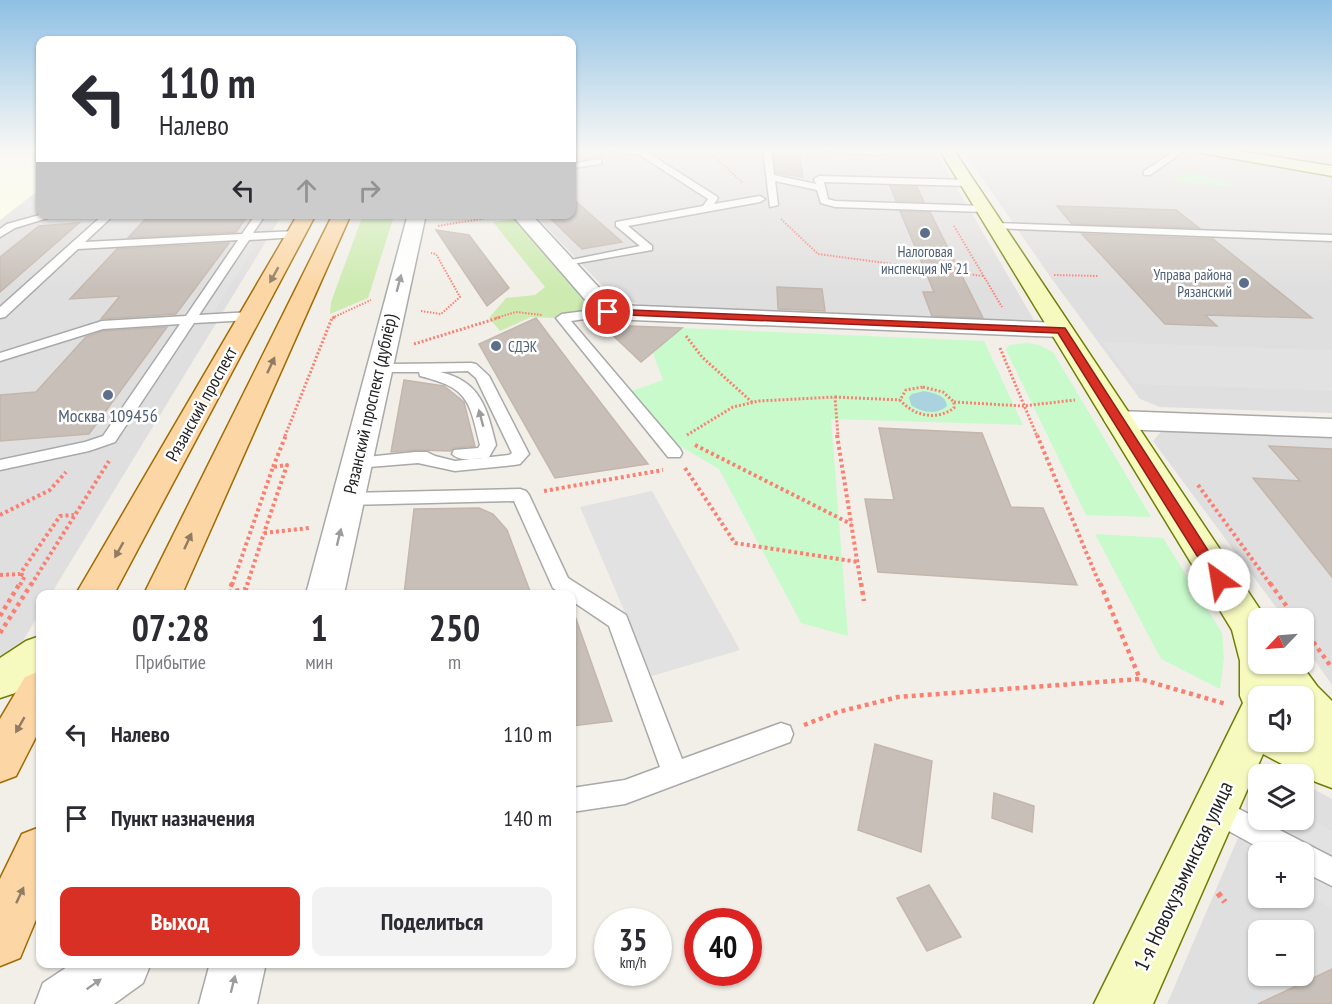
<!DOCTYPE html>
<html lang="ru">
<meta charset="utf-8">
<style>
body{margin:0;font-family:"PT Sans Narrow",sans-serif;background:#f2f2f3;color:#2b2b33;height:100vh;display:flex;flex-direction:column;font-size:22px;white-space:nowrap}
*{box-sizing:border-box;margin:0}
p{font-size:20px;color:#7c7c81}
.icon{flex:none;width:33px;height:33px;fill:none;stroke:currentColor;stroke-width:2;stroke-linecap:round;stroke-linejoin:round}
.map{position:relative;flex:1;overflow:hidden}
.drawer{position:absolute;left:36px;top:590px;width:540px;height:378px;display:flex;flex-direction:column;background:#fff;border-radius:12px;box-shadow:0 2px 4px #0004}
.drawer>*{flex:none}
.guide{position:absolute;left:36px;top:36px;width:540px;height:183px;border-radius:12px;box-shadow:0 2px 4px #0004;background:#fff;color:#2b2b33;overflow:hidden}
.needle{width:39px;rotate:245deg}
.buttons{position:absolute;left:1248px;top:608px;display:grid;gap:12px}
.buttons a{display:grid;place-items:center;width:66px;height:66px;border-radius:12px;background:#fff;box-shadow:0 2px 4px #0004;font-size:30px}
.speed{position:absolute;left:594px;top:908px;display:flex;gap:12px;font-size:30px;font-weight:700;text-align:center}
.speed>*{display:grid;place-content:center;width:78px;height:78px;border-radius:50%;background:#fff;box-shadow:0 2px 4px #0004;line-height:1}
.speed small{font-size:15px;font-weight:400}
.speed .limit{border:9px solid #d22;background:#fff;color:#111}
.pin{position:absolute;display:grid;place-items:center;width:51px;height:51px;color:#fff;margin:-26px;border:3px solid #fff;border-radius:50%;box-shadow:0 2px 6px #0007}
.me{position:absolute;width:66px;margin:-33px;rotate:328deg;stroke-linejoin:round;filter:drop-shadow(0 0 4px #0008)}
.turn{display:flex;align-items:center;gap:21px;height:126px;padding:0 24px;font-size:27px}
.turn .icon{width:78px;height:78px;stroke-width:2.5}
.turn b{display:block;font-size:42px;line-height:51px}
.lanes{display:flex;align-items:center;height:57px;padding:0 24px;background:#0003;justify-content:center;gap:30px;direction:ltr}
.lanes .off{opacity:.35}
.eta{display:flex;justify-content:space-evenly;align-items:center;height:102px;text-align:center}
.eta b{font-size:36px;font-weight:600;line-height:42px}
.primary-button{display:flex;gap:12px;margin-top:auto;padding:12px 24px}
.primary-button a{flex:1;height:69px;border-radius:12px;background:#d93025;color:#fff;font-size:24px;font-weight:600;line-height:69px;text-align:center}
.primary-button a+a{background:#f2f2f3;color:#2b2b33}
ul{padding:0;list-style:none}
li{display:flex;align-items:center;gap:18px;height:84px;padding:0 24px}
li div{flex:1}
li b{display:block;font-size:22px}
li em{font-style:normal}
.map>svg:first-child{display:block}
.residential{fill:#e0dfdf;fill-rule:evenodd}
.education{fill:#ffffe5}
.grass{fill:#cdebb0}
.park{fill:#c8facc}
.parking{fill:#e2e2e2}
.water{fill:#aad3df}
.building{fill:#c7bfb8;stroke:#c4b6ab;stroke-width:1.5}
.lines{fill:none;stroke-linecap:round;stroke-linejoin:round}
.lane-casing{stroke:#a9a9a9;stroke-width:3}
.street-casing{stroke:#a9a9a9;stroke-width:3}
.secondary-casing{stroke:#707d05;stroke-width:3}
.primary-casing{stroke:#a06b00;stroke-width:3}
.path-far4{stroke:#fa8072;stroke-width:2;stroke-dasharray:1.5 1.5;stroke-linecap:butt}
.path-far3{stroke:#fa8072;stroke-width:3;stroke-dasharray:2 2;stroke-linecap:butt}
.path-far2{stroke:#fa8072;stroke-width:4;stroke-dasharray:3 3;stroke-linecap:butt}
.path-far1{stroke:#fa8072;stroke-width:4.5;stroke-dasharray:4 4;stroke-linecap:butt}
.path{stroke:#fa8072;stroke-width:6;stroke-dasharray:4.5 4.5;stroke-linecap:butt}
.lane{fill:#fff;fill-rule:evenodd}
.street{fill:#fff;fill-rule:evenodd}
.secondary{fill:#f7fabf;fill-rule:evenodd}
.primary{fill:#fcd6a4;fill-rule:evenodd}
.oneway{fill:#8f7c63}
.oneway2{fill:#9c9c9c}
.route{fill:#d93025;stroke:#8d1f18;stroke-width:1.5}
.service-dot{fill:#5c6f8a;stroke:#fff;stroke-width:2}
.labels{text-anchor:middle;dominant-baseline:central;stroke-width:5;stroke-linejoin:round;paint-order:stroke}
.far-service-label{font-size:15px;fill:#4e5e75;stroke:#fff}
.street-label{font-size:18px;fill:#222;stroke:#fff}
.service-label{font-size:18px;fill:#4e5e75;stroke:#fff}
.near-street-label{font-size:21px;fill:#222;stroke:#fff}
</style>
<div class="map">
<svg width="1332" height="1004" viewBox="0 0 1332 1004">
<rect width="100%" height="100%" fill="#f2efe9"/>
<g class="residential">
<polygon points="0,149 40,149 40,214 282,215 51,594 40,594 40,612 16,653 0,663"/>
<polygon points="572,149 934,149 1034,320 1022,325 642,305 612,296 535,215 572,214"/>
<polygon points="962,149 1183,149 1332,175 1332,413 1160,407 1140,399 1049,275"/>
<polygon points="1215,149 1332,149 1332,168"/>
<polygon points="1164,428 1332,434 1332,685 1304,645 1304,618 1284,618 1153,441"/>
<path d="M1304,784l28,15v205h-165l91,-213v28h46zM1258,852h46v45h-46zM1258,930h46v45h-46z"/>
</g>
<polygon class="education" points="40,155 40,189 0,220 0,157"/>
<g class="grass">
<polygon points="363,215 400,215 393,219 368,298 330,314 331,302"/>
<polygon points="517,219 601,310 568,312 553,318 531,317 500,331 489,318 506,298 535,295 545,287 493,222"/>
</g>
<g class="park">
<polygon points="1184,172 1207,176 1240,187 1172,182"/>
<polygon points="682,328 984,341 1023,425 831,419 848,636 801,623 719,469 663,436 629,392 663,380 653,353"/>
<polygon points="1027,343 1039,345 1053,352 1151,517 1086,515 1006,350 1009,345"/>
<polygon points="1095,534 1163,538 1222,633 1224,658 1220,689 1161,659"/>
</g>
<g class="parking">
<polygon points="245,241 256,245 214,312 201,307"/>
<polygon points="1102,342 1332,350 1332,391 1134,384"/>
<polygon points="652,491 740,650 652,676 580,507"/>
<polygon points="1306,817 1332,831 1332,909 1304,892 1304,852 1299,852"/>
</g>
<path class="water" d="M924,391c10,2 22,4 23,15 -11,10 -26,6 -36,-1l-2,-8 3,-3z"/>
<g class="building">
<polygon points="773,149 799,149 803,177 776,173"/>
<polygon points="890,186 917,187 924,202 896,201"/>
<polygon points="572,198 622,242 582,249 546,214 572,214"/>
<polygon points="1057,206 1176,210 1199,228 1072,224"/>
<polygon points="900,211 930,212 983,318 932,316 923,292 934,292"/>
<polygon points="150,214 249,214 236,232 128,238"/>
<polygon points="79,223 0,292 0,257 39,226"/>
<polygon points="436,230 469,235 509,288 487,306"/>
<polygon points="1082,234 1213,239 1312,318 1205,315 1217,326 1165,324"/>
<polygon points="229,243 176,314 101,319 120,296 70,299 117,249"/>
<polygon points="777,287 822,289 825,311 778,309"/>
<polygon points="536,318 570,363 648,464 555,478 479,344"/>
<polygon points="602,325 682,328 641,362"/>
<polygon points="167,327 89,434 0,441 0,395 36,392 86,337 103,331"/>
<polygon points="404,380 444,386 464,402 475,446 454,448 451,451 415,450 391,452"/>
<polygon points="879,428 982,433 1011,507 1043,508 1077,585 878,572 865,499 894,500"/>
<polygon points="1269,446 1332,449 1332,577 1253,478 1300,481"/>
<polygon points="479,508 493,514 507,530 531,594 404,594 414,509"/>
<polygon points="575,616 612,721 572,726 572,617"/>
<polygon points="875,744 932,761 921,852 858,830"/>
<polygon points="994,793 1034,806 1032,832 992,818"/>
<polygon points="929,885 961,937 927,951 897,898"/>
<polygon points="1332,969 1332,1004 1258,1004"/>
</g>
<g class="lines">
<g class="lane-casing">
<g id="lane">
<polygon points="604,149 645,151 716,196 718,198 714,204 760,196 765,199 760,202 628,226 652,246 652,250 561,266 561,262 640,246 616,226 616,222 703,206 708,199 640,155"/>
<polygon points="763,149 771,149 774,175 816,184 814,179 819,176 968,180 973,183 968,186 824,182 828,199 835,201 984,206 989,209 984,212 835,207 821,203 817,190 775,181 778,205 770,207"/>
<polygon points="822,149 905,149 876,155 826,151"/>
<polygon points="1178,149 1187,149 1150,175 1144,175 1144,171"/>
<polygon points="1231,149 1239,149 1234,152 1231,152"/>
<polygon points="598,159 601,160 601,164 572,168 572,164"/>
<polygon points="43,214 61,214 15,228 0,237 0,229 7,224"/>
<polygon points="104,214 115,214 85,242 242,234 256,214 266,214 253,233 297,231 302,234 297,237 249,240 199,315 251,312 257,316 251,320 194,323 115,442 89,451 0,470 0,460 85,442 103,436 180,324 103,329 0,361 0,353 102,321 186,316 238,240 78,249 5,317 0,318 0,307"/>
<polygon points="995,223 1332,235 1332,241 991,228 990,226"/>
<polygon points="608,308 612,309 614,312 612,315 571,321 680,449 682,453 680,457 668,457 556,318 562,314"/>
<path d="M471,363l5,1 13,12 40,78 -9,10 -6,1 -59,6 -37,-8 -61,5 -6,-1 -2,-4 2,-4 6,-1 58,-6h12l8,4 20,5 54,-6 3,-2 -36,-75 -8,-7 -28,1c41,9 47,37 56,73l-7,12c-11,2 -29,5 -37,-3l2,-4 24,-2 2,-3c-11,-46 -12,-57 -60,-69l-1,-4h-27l-7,-4 7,-4z"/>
<polygon points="520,489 526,491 529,495 568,578 626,615 682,759 781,723 790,726 793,734 790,742 625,804 572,812 572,788 625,780 660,767 609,626 572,601 572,594 562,594 553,588 514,501 348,505 342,503 339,499 342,495 348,493"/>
<polygon points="1214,796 1332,857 1332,886 1304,872 1304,852 1267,852 1205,818 1201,809 1205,800"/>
</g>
</g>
<g class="street-casing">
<g id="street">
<polygon points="408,214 426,214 344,594 306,594"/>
<polygon points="511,214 531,214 615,305 1061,323 1070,325 1073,330 1070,335 1061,337 608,319 600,317"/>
<polygon points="1118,411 1332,419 1332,437 1118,429 1108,426 1104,420 1108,414"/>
<polygon points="73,963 151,963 143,983 114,1004 35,1004 43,983"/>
<polygon points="210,963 266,963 257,1004 199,1004"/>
</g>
</g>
<g class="secondary-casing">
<g id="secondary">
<path d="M939,149h14l312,468 -7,1v45h42l17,23 15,15v87l-16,-6 -53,-28 -110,250h-59l149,-301 -3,-7v-35l-8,-31zM1258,696h46v45h-46z"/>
<polygon points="1195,149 1227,149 1332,166 1332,176 1202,153 1197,152"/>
<polygon points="40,636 40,674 15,693 0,698 0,658 26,641"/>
</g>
</g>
<g class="primary-casing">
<g id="primary">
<polygon points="298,214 316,214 114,594 76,594"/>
<polygon points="333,214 351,214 182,594 144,594"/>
<polygon points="40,671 40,729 16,776 0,782 0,719 25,677"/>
<polygon points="40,827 40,910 20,958 0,966 0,879 22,834"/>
</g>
</g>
<g class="path-far4">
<polyline points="706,149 743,183"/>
<polyline points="781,219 818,254 983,276"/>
<polyline points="438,226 499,216"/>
<polyline points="954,226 1002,307"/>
<polyline points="1054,275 1098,276"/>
<polyline points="421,311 441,314 460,297 436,254 431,253"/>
<polyline points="332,318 371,300"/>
<polyline points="496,318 516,312 542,315"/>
</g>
<g class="path-far3">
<polyline points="686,336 702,357 753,403"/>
<polyline points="414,344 501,317"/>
<polyline points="1000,348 1037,436"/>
<path d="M923,387l20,5 11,10v6c-18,13 -40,8 -54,-8l6,-10z"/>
<polyline points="835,397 900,400"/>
<polyline points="954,402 1023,406 1075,400"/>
<polyline points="687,435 733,407 759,401 835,397 838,436"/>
<polyline points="285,436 332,318 335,317"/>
</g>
<g class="path-far2">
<polyline points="837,435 861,585"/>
<polyline points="1037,435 1100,585"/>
<polyline points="695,445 851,524"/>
<polyline points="273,467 286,435"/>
<polyline points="685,468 735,543 858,562"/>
<polyline points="1198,485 1271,585"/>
<polyline points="544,491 663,470"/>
<polyline points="0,515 50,490 66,472"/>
<polyline points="264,533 309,528"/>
<polyline points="0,575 20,574 60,516 74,515"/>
<polyline points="20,585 25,576 20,574"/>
<polyline points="31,585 109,461"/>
<polyline points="232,585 273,467 287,465 264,533"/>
<polyline points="247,585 264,533"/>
</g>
<g class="path-far1">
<polyline points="232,583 229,592 246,589 248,583"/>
<polyline points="861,583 864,601"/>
<polyline points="1100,583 1140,679"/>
<polyline points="1270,583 1295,618"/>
<polyline points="0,616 20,583"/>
<polyline points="1304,629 1332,668"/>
<polyline points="0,633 32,583"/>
<polyline points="804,725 838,712 898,697 1140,679 1226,704"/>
</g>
<polyline class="path" points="1218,893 1225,902"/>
<use href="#lane" class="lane"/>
<use href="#street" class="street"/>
<use href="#secondary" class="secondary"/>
<use href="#primary" class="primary"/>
</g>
<defs><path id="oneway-solid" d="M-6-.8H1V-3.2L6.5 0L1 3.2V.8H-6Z" transform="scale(1.5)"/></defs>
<g class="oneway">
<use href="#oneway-solid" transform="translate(274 275) rotate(119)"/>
<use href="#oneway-solid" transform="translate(271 365) rotate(-65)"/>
<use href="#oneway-solid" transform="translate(188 541) rotate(-65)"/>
<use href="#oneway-solid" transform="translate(119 550) rotate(119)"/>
<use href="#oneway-solid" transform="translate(20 725) rotate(120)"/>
<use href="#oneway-solid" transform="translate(20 895) rotate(-65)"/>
</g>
<g class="oneway2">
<use href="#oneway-solid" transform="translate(399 283) rotate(-75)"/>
<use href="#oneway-solid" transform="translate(481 418) rotate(-105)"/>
<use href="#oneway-solid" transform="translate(339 537) rotate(-76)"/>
<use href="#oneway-solid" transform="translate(94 984) rotate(-35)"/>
<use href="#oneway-solid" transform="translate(233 984) rotate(-76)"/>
</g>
<linearGradient id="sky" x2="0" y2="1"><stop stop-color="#8fc0e4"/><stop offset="0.52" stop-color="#f9f8f5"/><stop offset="1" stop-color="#f9f8f5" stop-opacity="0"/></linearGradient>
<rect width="1332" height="289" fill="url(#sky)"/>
<polygon class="route" points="608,309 1065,328 1227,580 1224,583 1214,583 1058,333 604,314 604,310"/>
<g class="service-dot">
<circle cx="925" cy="233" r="6"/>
<circle cx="1244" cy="283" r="6"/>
<circle cx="496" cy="346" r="6"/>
<circle cx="108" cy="395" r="6"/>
</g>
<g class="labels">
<g class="far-service-label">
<text x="925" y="251">Налоговая<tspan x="925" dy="17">инспекция № 21</tspan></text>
<text x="1232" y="274" text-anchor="end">Управа района<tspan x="1232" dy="17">Рязанский</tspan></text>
<text x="508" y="346" text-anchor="start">СДЭК</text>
</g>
<g class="street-label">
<text transform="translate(201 404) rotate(-61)">Рязанский проспект</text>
<text transform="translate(370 404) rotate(-77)">Рязанский проспект (дублёр)</text>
</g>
<g class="service-label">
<text x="108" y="415">Москва 109456</text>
</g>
<g class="near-street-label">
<text transform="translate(1183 876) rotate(-65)">1-я Новокузьминская улица</text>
</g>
</g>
</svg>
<div class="buttons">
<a><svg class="needle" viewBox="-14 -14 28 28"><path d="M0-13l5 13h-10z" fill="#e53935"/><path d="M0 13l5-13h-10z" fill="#7c7c81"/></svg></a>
<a><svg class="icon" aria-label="sound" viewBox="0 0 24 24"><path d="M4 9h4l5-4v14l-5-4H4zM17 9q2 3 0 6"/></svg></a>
<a><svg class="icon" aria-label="layers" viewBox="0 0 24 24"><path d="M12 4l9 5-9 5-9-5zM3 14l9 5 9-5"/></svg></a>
<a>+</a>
<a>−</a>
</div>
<div class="speed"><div>35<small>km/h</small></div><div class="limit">40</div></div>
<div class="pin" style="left:608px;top:312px;background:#d93025"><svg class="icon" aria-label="arrive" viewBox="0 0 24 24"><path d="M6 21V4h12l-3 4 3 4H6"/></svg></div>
<svg class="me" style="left:1219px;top:580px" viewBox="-20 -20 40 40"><circle r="19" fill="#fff"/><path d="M0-13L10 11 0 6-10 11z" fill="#d93025"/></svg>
<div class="guide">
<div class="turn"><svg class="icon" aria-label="left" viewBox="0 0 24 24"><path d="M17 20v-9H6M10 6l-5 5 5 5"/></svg><div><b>110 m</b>Налево</div></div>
<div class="lanes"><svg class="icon" aria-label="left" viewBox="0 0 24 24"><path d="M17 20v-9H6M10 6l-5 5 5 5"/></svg><svg class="icon off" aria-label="ahead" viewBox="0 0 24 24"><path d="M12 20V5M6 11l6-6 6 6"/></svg><svg class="icon off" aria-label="right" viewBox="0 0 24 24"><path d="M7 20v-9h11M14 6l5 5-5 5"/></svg></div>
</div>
<section class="drawer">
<div class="eta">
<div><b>07:28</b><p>Прибытие</p></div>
<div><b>1</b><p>мин</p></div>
<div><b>250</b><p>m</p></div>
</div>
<ul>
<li><svg class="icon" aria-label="left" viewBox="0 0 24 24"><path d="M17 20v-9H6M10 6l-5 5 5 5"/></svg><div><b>Налево</b></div><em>110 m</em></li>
<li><svg class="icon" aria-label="arrive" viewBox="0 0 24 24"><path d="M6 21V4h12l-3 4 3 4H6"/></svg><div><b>Пункт назначения</b></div><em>140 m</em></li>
</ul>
<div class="primary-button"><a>Выход</a><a>Поделиться</a></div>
</section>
</div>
